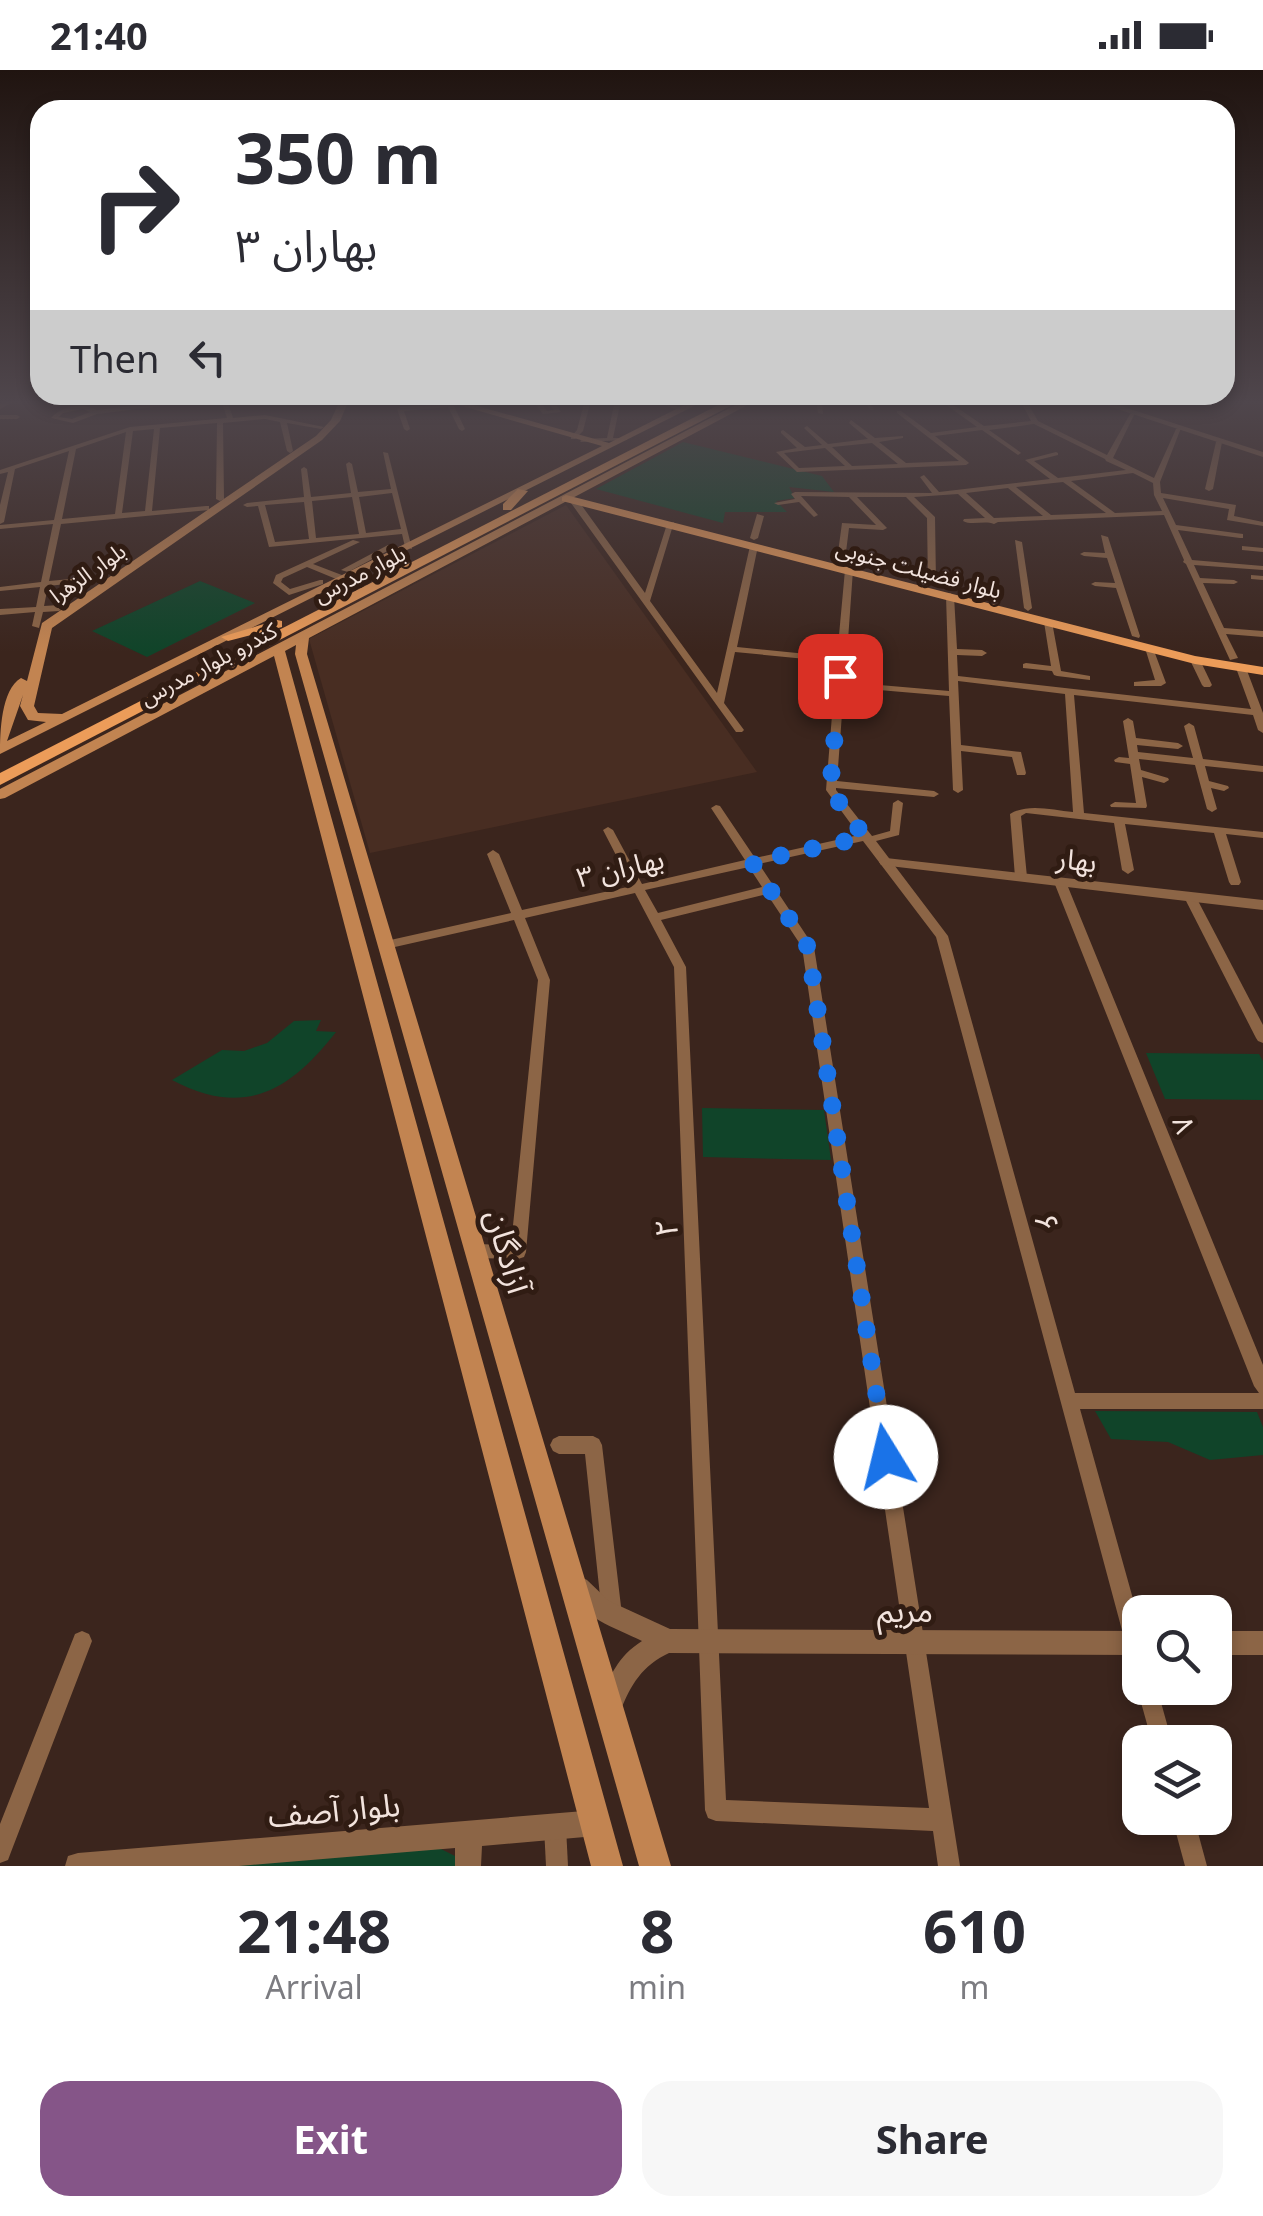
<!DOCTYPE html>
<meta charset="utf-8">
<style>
body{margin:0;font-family:"Noto Sans","Noto Sans Arabic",sans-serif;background:#f7f7f7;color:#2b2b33;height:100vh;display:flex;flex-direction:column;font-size:38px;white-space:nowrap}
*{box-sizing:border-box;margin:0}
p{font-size:32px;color:#7c7c81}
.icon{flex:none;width:55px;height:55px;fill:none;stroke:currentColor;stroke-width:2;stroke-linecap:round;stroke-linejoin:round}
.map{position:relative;height:1796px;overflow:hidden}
.sheet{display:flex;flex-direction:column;background:#fff;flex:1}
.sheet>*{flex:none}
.hud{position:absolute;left:30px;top:30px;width:1205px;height:305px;border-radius:30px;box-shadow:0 5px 15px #0003;background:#fff;color:#2b2b33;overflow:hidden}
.fabs{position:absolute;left:1122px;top:1525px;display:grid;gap:20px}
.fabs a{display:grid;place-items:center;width:110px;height:110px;border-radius:20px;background:#fff;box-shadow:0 5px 15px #0003;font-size:50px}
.pin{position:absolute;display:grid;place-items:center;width:85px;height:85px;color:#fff;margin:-42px;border-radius:20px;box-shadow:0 5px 15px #0006}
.me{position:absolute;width:110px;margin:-55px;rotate:351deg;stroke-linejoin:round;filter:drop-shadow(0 0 8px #0008)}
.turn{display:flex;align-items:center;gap:35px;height:210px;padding:0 40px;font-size:45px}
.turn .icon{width:130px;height:130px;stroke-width:2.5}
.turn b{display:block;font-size:70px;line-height:85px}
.then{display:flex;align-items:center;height:95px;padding:0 40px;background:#0003;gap:20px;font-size:38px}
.eta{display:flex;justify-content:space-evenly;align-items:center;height:170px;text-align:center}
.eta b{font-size:60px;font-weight:700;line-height:70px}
.action{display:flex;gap:20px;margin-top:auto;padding:20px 40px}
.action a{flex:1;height:115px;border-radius:30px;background:#855588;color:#fff;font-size:40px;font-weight:700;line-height:115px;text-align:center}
.action a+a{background:#f7f7f7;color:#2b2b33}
.status{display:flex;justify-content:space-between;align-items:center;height:70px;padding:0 50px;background:#fff;direction:ltr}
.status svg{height:28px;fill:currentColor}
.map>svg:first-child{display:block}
.built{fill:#482d22}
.green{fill:#104429}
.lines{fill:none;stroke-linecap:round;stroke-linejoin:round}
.minor{fill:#8c6546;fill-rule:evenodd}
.tertiary{fill:#8c6546;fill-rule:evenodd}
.secondary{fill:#c28451;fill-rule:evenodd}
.primary{fill:#ec9c59;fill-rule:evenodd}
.route{stroke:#1a73e8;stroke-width:18;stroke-dasharray:0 32.4}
.labels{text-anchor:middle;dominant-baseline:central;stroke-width:10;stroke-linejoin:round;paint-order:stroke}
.far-street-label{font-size:22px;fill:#f2e3dd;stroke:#301c13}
.street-label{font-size:28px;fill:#f2e3dd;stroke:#301c13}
.near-street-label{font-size:32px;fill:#f2e3dd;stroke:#301c13}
</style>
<div class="status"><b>21:40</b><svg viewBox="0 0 49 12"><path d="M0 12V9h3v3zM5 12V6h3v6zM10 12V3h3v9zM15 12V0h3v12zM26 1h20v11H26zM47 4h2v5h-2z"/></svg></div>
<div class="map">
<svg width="1263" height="1796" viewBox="0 0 1263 1796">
<rect width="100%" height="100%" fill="#3b251d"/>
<polygon class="built" points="566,435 757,702 370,783 309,569"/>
<g class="green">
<polygon points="683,372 822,406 834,422 789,417 795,428 776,431 787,442 725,442 723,453 596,419"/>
<polygon points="200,511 255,533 147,587 92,561"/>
<path d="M321,950l-5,11 20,1c-47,60 -92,86 -164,48l50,-30 22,1 23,-8 27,-22z"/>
<polygon points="1146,983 1259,984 1263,991 1263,1030 1165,1029"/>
<polygon points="702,1038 824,1040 831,1090 703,1087"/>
<polygon points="1095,1341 1257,1342 1263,1357 1263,1385 1210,1390 1168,1372 1111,1369"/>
<polygon points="431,1774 459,1788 460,1796 166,1796"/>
</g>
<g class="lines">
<g class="minor">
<polygon points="8,330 17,330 0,339 0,335"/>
<path d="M186,330h25l-114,14 -24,9 -22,-5c12,-13 30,-15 46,-8zM83,339l7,3 -18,7 -13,-2 4,-4z"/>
<path d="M221,330h6l6,18 32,-3 59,12 -3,2 -34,-6 6,28 -3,2 -3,-2 -7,-29 -15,-3 -42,4 1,76 -4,2 -4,-2 1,-76 -57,5 -8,83 54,-5h3v4l-148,14 -12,57 54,-5 4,2 -4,2 -55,6 -4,20 15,-1 4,3 -4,3 -16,1 -4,16 -7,-2 3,-14 -35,3v-6l36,-2 4,-20 -40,4v-4l41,-5 12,-58 -53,5v-4l54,-5 15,-69 -54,18 -11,53 -4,2v-19l8,-33 -8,2v-4l130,-43 97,-9zM154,359l-9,82 -23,2 11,-82zM126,362l-11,82 -53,5 14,-70z"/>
<polygon points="532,330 539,330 547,341 554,340 546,330 553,330 561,342 543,344"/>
<polygon points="585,330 591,330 583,361 575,369 571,369 571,367 577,360"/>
<polygon points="615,330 621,330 613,368 627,368 627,370 581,372 580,371 583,369 607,368"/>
<polygon points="649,330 660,330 686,340 681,341"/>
<polygon points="816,330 822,330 823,344 818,343"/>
<polygon points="863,330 869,330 874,340 870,340"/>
<path d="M1020,330h6l12,21 69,34 23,-41 5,-1 -22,45 41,20 22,-49 5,-1 -21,54 1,11 75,12 -2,11 29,6v4l-36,-6 2,-11 -66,-11 13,27 67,9v4h-3l-62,-8 14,30 71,6v4l-69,-5 6,13 34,2 4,2 -4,2 -31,-1 21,45 39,3v6l-37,-3 12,24 -8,2 -44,-96 -3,-2 1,-2 -20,-45 -166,7 -4,2c-10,-4 -22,2 -31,-3l1,-2 21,-1 -27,-24 -44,3 21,20 1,66 -4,2 -4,-2 -1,-65 -21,-21h-49l30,31 -4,2 -34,-2 -4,32 -4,2 -4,-2 5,-37 34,2 -27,-28 -48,-1 17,19 -4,2 -15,-15 -21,3 -4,-2 21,-4 -4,-5 4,-2 137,1 -12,-16 4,-2 15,17 111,-13 -25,-19 31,-8 2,1v2l-24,6 24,17 68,-8 -20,-9 -1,-2 -71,-35 -45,6 31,22 1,1 -3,2 -36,-25 -47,6 33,26 1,1 -3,2 -169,7 -21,-20 21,-4 -16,-15v-2l2,-1 22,17 17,-2 -17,-16 -1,-1 3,-2 21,18 40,-5 -19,-16 2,-3 24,18 28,-2v2l-24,4 27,21 53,-2 -62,-48v-2h4l30,22 46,-6 -32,-23v-2h4l35,24 47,-5zM872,373l26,21 -46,2 -20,-19zM825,378l20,18 -46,2 -15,-15zM1133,403l20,10 1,12 8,16 -47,2 -44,-32zM1063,412l43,31 -55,2 -35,-28zM1008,418l35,28 -49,2 -28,-25z"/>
<polygon points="462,333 462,335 454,336 465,359 462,361 459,359 448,337 404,341 410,359 407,361 404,359 397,339 400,337"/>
<polygon points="0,345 17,345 20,347 17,349 0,349"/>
<polygon points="1219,370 1222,372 1213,419 1209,421 1205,419 1216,372"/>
<path d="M383,382l5,1 24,96 -7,-2 -3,-13 -133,13 -11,-41 -11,1 -4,-2 4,-2 57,-6 -3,-28 3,-2 3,2 4,28 40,-4 -5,-29 3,-2 3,2 6,28 33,-3zM392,423l9,36 -35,4 -7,-36zM352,427l7,37 -43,4 -4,-37zM304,432l5,37 -34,3 -10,-37z"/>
<path d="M571,429h6l68,94 22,-69 7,-2 -24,79 67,92 33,-147 4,-2 4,2 -21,101 100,10 8,-87 4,-2 4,2 -8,112 104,9 -3,-95 4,-3 4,3 3,53 25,1 5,3 -5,3 -25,-1 1,21 293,33 -15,-41 5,-3 5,3 17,45v20l-5,-3 -5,-15 -179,-20 10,118 179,19v6l-37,-4 15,48 -2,3h-8l-2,-3 -15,-49 -89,-9 9,46 -6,4 -6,-4 -8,-47 -88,-10 -5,3 6,61 -6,4 -6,-4 -5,-63c18,-11 42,-4 63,-2l-8,-118 -107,-13 3,64 60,7 5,21 -1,2h-8l-5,-18 -51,-6 2,39 -5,3 -5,-3 -4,-94 -105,-9 -7,94 97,10 5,3 -5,3 -98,-9v2l36,46 18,-5 3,-28 5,-3 5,3 -4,32 -23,6 72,95 127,457h184l-5,-7 -200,-504 6,-4 6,4 197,483v44h-183l60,215v46l-7,-3 -3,-7 -194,-723 -73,-96 -104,23 55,83 146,919h-22l-5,-35 -217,-10 -8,-3 -3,-8 -31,-843 -39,-74 -110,25 25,62 -24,272 -2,5 -6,2 -43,-1 -6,-2 -2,-5 2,-5 6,-2 36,1 27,-265 -24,-60 -128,29 -6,-4 6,-4 125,-28 -24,-59 6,-4 6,4 23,56 110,-24 -29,-56 5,-3 5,3 29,54 103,-24 -34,-52 5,-3 4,1 35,52 104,-23 -33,-45 9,-112 -30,-2 -5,-3 5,-3 31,3 1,-11 -102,-10 -11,51 20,27 -2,2h-6l-165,-229zM749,797l13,20 -104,26 -13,-23zM767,824l35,53 127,861 -203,-8 -40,-833 -25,-47z"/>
<polygon points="757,444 764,446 758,468 754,470 750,468"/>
<polygon points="1101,465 1108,467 1140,566 1139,568 1132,566 1116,518 1095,516 1091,514 1095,512 1115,513 1107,488 1084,486 1080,484 1084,482 1105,483"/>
<polygon points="353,470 360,472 313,494 347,507 347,511 341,511 307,497 283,508 281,512 290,519 320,510 323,510 323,514 289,525 273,513 276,505"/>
<polygon points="1015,470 1022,472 1032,538 1028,541 1024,538"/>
<polygon points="388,475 395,477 348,502 341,500"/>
<polygon points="1242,476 1263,478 1263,482 1242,480"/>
<polygon points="1251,505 1263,506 1263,510 1251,509"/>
<polygon points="1048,549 1052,552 1061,601 1090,606 1090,610 1057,606 1054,605 1052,601 1023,598 1023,594 1026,593 1051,596 1044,552"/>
<polygon points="1149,575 1153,578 1166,613 1161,616 1134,616 1134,612 1155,610 1145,578"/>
<polygon points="1195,587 1200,590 1212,615 1210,617 1204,617 1202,615 1190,590"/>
<polygon points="1128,648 1133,651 1136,668 1178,673 1183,676 1178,679 1137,675 1138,682 1193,688 1184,656 1189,653 1194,656 1203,689 1263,696 1263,702 1205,696 1209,711 1228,716 1229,718 1224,721 1211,718 1217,739 1212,742 1207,739 1195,695 1139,689 1141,700 1168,708 1169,710 1164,713 1142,707 1147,736 1146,738 1111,737 1110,735 1115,732 1136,733 1130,694 1115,692 1114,690 1119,687 1129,688 1123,651"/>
<polygon points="1190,823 1196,827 1263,955 1263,973 1258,971 1256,968 1184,827"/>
<polygon points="559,1366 593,1366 599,1369 602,1375 622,1545 619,1552 612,1555 605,1552 602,1545 585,1384 559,1384 553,1381 550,1375 553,1369"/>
<polygon points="82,1561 89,1564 92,1571 11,1782 8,1790 0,1793 0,1754 75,1564"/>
<polygon points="1140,1611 1140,1618 1157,1618 1172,1672 1152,1672 1137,1618"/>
<polygon points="555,1746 563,1749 566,1757 568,1796 546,1796 544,1757 547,1749"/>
<polygon points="1172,1748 1194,1748 1207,1796 1185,1796"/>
</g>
<g class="tertiary">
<polygon points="1090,330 1102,330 1263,382 1263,387"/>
<polygon points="886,788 1263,830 1263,840 881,795 879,792"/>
<path d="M579,1506l8,4 22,21 61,28 470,2v24l-471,-2c-27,13 -38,31 -49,59l-9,3 -9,-3 -3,-9c10,-26 19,-47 43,-62 -26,-13 -63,-24 -75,-53l4,-8z"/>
<rect x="1215" y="1561" width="48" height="24"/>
<polygon points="596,1740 605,1744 609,1753 605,1762 596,1766 482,1776 481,1796 455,1796 455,1778 239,1796 65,1796 68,1786 78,1783"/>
</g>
<g class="secondary">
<path d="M340,330h9l-9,21 -18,19 -270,188 -18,78 4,7 24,1 540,-268 -161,-46h15l153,43 85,-43h12l-706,354c0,-22 1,-64 21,-76l6,3 15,-58 274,-187 15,-16zM23,625l-3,11 8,14 18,2 -39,19z"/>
<polygon points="745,330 757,330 309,568 307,584 671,1796 639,1796 295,584 296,575 285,581 623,1796 591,1796 274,586 5,728 0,729 0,719"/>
</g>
<g class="primary">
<polygon points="728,330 742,330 0,715 0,703"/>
<polygon points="518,419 528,421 511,440 503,440 503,434"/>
<polygon points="566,425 1195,586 1263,597 1263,605 1195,594 562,431 562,427"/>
<polygon points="277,550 282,551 282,557 228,571 221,567"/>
</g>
</g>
<linearGradient id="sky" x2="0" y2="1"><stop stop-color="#201410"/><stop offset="0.57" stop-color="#4f464c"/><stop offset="1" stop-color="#4f464c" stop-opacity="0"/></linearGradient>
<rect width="1263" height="582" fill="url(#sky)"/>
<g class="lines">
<polyline class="route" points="840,606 830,720 865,767 752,792 808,877 886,1387"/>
</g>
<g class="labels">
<g class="far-street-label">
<text transform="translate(919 498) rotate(15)">بلوار فضیلت جنوبی</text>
<text transform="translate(87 502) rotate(-35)">بلوار الزهرا</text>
<text transform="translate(359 503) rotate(-27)">بلوار مدرس</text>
<text transform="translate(208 593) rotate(-28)">کندرو بلوار مدرس</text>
</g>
<g class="street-label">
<text transform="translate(1077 789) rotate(7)">بهار</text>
<text transform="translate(620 797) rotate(-13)">بهاران ۳</text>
<text transform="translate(1185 1054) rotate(68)">۸</text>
</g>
<g class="near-street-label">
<text transform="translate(1048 1152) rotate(75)">۶</text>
<text transform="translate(665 1158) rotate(-93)">۲</text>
<text transform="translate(509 1181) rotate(74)">آزادگان</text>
<text x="905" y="1539">مریم</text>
<text transform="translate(334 1739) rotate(-5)">بلوار آصف</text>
</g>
</g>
</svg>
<div class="fabs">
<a><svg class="icon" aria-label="search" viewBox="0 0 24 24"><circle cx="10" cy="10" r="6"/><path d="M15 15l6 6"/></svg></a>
<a><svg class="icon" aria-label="layers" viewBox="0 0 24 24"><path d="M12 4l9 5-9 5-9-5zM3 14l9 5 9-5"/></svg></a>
</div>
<div class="pin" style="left:840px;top:606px;background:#d93025"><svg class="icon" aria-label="arrive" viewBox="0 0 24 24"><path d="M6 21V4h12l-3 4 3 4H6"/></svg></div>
<svg class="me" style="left:886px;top:1387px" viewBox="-20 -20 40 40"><circle r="19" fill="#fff"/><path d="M0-13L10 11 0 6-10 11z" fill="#1a73e8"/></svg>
<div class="hud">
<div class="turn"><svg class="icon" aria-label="right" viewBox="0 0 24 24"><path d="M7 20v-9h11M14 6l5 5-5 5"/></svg><div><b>350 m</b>بهاران ۳</div></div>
<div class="then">Then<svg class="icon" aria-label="left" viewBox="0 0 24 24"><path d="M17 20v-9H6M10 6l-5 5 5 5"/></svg></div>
</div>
</div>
<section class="sheet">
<div class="eta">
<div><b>21:48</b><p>Arrival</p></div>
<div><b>8</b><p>min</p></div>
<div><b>610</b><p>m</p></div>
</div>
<div class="action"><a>Exit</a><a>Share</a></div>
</section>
